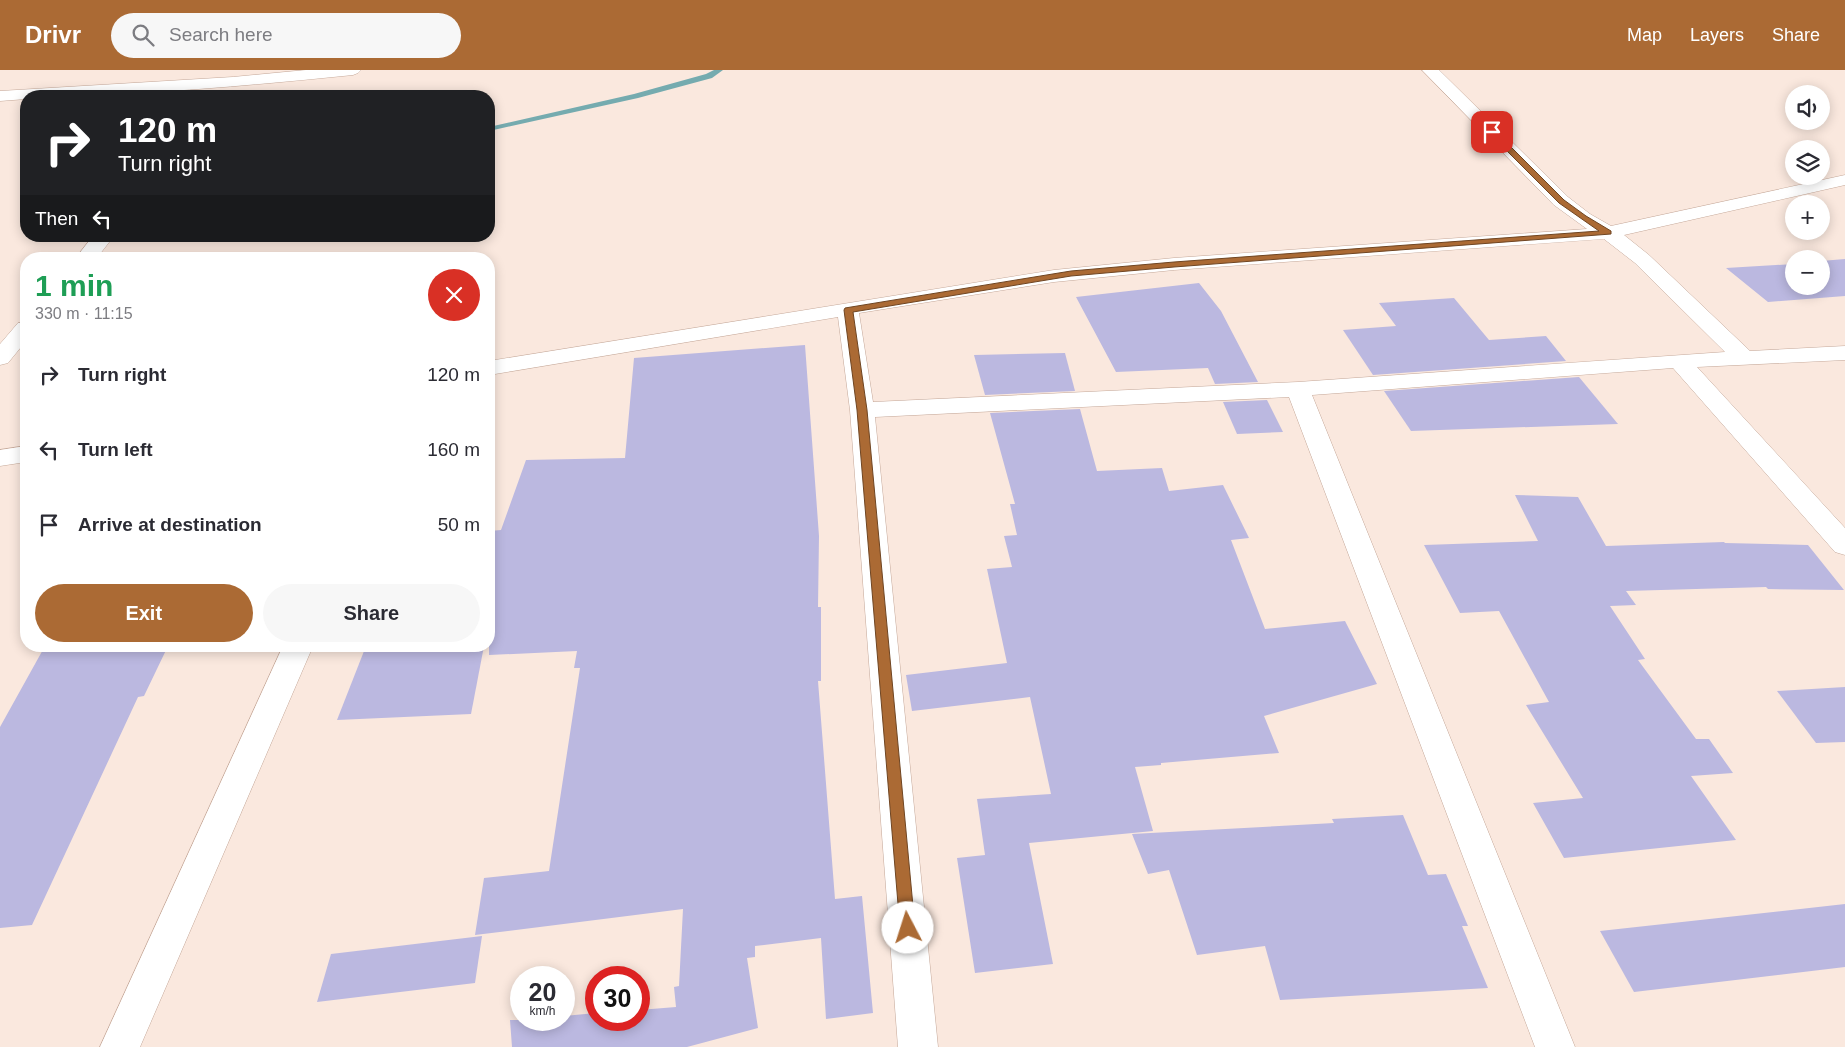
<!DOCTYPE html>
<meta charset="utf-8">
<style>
body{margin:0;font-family:Arial,sans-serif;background:#f7f7f7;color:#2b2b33;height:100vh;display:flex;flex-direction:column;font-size:19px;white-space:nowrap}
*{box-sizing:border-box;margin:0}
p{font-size:16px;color:#7c7c81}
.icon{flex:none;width:28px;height:28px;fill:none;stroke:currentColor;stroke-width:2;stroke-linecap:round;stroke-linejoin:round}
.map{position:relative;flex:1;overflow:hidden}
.drawer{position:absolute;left:20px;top:182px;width:475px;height:400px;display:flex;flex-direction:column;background:#fff;border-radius:20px;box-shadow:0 2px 12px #0003}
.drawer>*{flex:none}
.top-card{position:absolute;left:20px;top:20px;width:475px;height:152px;border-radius:20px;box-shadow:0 2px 12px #0003;background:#202124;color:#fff;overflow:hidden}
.controls{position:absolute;left:1785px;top:15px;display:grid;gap:10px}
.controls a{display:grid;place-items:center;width:45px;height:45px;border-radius:50%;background:#fff;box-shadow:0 2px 12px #0003;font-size:25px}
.speed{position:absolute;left:510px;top:896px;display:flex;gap:10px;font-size:25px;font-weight:700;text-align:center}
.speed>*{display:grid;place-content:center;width:65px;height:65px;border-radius:50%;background:#fff;box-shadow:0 2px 12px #0003;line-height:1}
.speed small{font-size:12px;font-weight:400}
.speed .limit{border:8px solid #d22;background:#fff;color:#111}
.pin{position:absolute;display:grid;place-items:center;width:42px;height:42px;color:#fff;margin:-21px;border-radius:10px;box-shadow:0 2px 8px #0006}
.me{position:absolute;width:55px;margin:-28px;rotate:355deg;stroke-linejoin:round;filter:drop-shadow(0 0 4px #0008)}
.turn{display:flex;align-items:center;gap:18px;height:105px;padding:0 15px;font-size:22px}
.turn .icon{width:65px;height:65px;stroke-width:2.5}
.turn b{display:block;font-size:35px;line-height:42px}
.then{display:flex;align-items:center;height:48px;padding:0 15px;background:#0003;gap:10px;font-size:19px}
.round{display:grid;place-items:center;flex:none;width:52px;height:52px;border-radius:26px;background:#f7f7f7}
.head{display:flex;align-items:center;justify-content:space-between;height:85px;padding:0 15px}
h1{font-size:30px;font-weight:800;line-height:38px;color:#1e9e55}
.primary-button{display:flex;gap:10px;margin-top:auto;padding:10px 15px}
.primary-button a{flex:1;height:58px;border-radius:30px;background:#ab6a34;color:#fff;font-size:20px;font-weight:800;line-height:58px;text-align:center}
.primary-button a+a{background:#f7f7f7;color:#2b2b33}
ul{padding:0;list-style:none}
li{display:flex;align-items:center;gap:15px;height:75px;padding:0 15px}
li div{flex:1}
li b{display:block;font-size:19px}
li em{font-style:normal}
header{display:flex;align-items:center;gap:30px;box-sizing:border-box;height:70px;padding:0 25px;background:#ab6a34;color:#fff}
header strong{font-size:24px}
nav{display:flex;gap:28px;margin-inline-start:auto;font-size:18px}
.search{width:350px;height:45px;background:#f7f7f7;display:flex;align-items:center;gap:12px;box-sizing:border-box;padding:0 18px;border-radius:28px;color:#7c7c81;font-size:19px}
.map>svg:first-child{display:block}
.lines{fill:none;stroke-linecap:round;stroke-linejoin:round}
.stream{fill:#75abaf;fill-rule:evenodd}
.building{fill:#bbb8e0}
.minor-casing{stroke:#c4a798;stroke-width:1}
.minor{fill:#fff;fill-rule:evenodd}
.route{fill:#ab6a34;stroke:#6f4522}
</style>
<header>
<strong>Drivr</strong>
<div class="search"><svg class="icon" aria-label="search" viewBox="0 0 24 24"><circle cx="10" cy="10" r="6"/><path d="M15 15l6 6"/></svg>Search here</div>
<nav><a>Map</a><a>Layers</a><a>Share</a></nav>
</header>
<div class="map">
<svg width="1845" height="977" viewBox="0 0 1845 977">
<rect width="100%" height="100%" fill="#fae8de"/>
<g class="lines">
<polygon class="stream" points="714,0 723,0 712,8 638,28 489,61 489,57 634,24 706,4"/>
</g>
<g class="building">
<polygon points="1845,189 1845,226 1768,232 1726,198 1794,194 1794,216 1821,216 1821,191"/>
<polygon points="1199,213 1221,241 1258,312 1215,314 1208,298 1116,302 1076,227"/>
<polygon points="1454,228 1489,270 1546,266 1566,291 1373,305 1343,260 1396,256 1379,233"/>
<polygon points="805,275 819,466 818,537 821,537 821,611 818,611 835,829 862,826 873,943 826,949 821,868 755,876 755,887 747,888 758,958 687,977 512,977 510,950 564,950 564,946 596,943 596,950 639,950 639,940 676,937 674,917 679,916 683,839 475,865 484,808 549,801 580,598 574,598 577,581 489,585 489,461 501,460 526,390 625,388 634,288"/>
<polygon points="1065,283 1075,321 985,325 974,285"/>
<polygon points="1579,307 1618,354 1411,361 1384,321"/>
<polygon points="1267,330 1283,362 1237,364 1223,332"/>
<polygon points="1080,339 1097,401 1162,398 1169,421 1223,415 1249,468 1231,470 1265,559 1345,551 1377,614 1264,646 1279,683 1161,693 1161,695 1135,697 1153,761 1029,773 1053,894 975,903 957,788 985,785 977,729 1051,724 1030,627 912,641 906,605 1007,593 987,499 1012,497 1004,466 1017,465 1010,434 1015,434 990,343"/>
<polygon points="1515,425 1578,427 1606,476 1724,472 1725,473 1808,475 1844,520 1768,519 1766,517 1626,521 1636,535 1610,536 1645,589 1638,590 1696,669 1709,669 1733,703 1691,706 1736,770 1564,788 1533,733 1583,728 1526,635 1549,632 1499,541 1460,543 1424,475 1538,471"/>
<polygon points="45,576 168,576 144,626 138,627 32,855 0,858 0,657"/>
<polygon points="366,576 484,576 471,644 337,650"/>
<polygon points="1845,617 1845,672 1816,673 1777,621"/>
<polygon points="1403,745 1428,805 1446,804 1468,856 1462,856 1488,918 1280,930 1265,876 1197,885 1169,800 1148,804 1132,764 1334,753 1332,749"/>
<polygon points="1845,834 1845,897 1634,922 1600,861"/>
<polygon points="482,866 475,913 317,932 331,884"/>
</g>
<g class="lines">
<g class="minor-casing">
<g id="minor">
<path d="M306,0h55l-3,3 -5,2c-109,11 -218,21 -327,21v3l-26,2v-10l233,-14z"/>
<path d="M1422,0h17l129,127 22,17 21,12 234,-51v10l-221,50 25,20 101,96 95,-5v14l-148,7 148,161v27l-10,-3 -162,-184 -361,27 263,652h-40l-246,-650 -414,20 63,630h-40l-48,-637 -12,-93 -349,58v-14l565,-91 120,-12 413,-29 -33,-24zM1604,169l31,24 90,89 -427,30 -425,20 -14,-89 195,-31 120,-12z"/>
<polygon points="93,166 114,166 96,189 75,189"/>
<polygon points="26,252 26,271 8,293 0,295 0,274 18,253"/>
<polygon points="26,376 26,392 0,396 0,380"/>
<polygon points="283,576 313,576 140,977 100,977"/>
</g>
</g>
<use href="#minor" class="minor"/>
</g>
<polygon class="route" points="1490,61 1495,61 1564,130 1586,146 1611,161 1611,164 1174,197 1071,206 853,242 867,340 915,858 913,863 908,865 903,863 900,858 857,340 844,240 845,238 1071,201 1174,192 1599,161 1559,133 1490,64"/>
</svg>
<div class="controls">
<a><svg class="icon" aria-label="sound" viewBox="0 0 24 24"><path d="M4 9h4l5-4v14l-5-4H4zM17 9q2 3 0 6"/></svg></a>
<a><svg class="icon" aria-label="layers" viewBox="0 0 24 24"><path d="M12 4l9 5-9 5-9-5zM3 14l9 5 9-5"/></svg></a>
<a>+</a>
<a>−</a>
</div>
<div class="speed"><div>20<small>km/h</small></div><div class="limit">30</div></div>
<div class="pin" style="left:1492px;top:62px;background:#d93025"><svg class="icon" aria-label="arrive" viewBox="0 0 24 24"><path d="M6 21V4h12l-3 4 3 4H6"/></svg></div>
<svg class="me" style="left:908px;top:858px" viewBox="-20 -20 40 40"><circle r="19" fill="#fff"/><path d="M0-13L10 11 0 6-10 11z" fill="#ab6a34"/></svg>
<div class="top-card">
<div class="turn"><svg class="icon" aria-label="right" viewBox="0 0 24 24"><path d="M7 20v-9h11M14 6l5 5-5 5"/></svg><div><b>120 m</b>Turn right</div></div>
<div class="then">Then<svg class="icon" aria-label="left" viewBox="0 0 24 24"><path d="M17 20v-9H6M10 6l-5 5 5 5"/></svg></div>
</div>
<section class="drawer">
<div class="head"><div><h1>1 min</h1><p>330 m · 11:15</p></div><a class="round" style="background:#d93025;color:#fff"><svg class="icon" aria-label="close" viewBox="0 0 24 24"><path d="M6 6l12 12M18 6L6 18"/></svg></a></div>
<ul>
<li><svg class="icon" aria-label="right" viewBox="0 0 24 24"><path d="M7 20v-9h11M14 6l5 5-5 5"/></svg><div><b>Turn right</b></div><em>120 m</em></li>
<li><svg class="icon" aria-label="left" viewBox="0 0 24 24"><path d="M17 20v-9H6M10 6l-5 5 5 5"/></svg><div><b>Turn left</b></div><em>160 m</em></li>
<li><svg class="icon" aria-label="arrive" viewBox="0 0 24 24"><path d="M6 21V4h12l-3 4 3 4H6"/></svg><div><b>Arrive at destination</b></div><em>50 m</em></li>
</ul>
<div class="primary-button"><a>Exit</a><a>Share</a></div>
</section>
</div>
